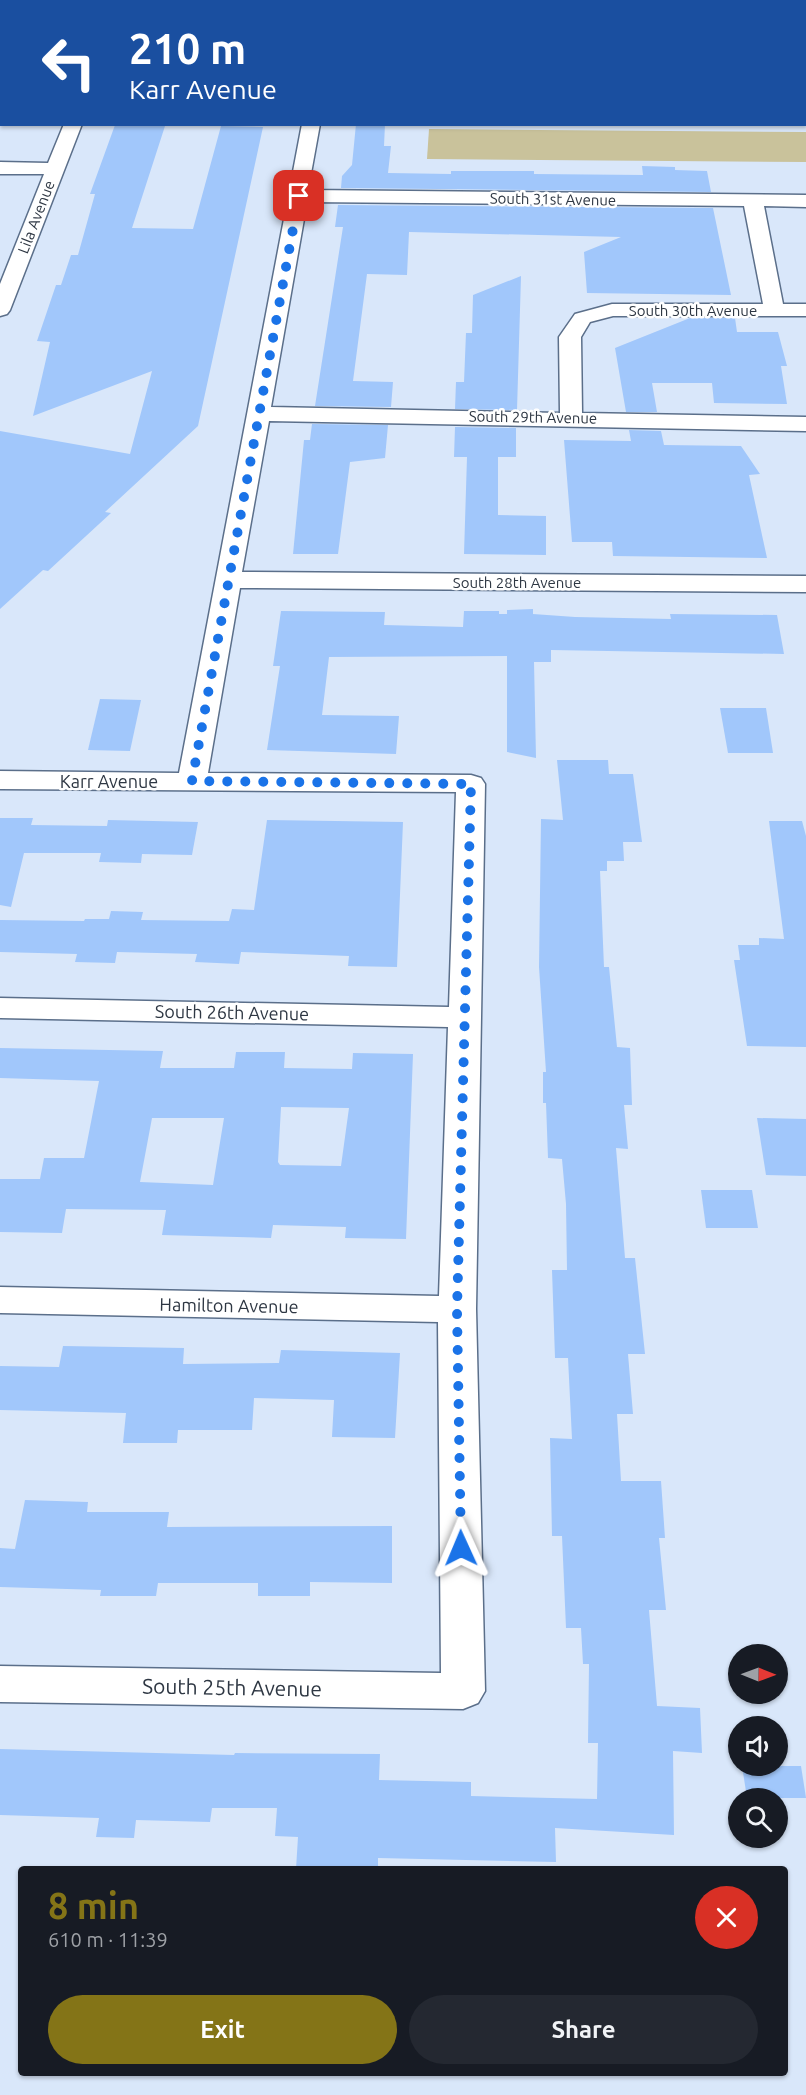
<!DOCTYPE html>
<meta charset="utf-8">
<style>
body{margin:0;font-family:Ubuntu,sans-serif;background:#242831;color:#f1f3f6;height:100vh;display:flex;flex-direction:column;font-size:22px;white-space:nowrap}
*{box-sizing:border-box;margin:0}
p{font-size:20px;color:#9ea1a6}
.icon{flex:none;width:33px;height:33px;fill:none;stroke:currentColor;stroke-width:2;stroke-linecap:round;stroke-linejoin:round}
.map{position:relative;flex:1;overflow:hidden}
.sheet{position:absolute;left:18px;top:1866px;width:770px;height:210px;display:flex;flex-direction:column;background:#171b24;border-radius:6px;box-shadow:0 2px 4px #0004}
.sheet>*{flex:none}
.hud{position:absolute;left:0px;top:0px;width:807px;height:126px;box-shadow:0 2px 4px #0004;background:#1a4fa0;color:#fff;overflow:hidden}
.needle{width:39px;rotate:91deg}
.tools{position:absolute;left:728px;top:1644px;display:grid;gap:12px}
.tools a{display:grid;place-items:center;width:60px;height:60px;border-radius:50%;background:#171b24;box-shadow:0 2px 4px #0004;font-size:30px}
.pin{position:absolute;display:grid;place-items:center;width:51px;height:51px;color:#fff;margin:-26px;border-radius:12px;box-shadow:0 3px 9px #0006}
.me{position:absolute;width:66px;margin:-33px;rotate:359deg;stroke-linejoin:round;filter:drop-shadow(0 0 4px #0008)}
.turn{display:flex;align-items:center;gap:21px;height:126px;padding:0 30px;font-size:27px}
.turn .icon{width:78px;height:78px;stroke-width:2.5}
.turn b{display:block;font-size:42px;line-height:51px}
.round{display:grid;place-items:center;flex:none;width:63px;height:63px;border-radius:32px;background:#242831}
.summary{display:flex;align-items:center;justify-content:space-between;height:102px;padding:0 30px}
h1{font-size:36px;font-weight:600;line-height:45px;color:#847417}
.primary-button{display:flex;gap:12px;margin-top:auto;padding:12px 30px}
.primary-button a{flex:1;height:69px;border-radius:36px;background:#847417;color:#fff;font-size:24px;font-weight:600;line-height:69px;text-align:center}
.primary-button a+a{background:#242831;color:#f1f3f6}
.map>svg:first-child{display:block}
.green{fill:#c9c29b}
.building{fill:#a1c7fb;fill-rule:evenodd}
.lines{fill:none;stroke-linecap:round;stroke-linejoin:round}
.street-casing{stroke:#5b6f8a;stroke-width:3}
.secondary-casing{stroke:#5b6f8a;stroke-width:3}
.street{fill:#fff;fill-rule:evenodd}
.secondary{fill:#f4eeca;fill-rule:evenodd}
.route{stroke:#1a73e8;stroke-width:10;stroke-dasharray:0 18}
.labels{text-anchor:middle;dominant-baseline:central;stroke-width:5;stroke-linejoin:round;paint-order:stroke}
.far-street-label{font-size:15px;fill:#2e3743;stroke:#fff}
.street-label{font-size:18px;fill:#2e3743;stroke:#fff}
.near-street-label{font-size:21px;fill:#2e3743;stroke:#fff}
</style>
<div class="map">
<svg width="806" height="2095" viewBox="0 0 806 2095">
<rect width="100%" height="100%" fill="#d9e7fa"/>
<polygon class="green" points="429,129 806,132 806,162 427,159"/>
<g class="building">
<polygon points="356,124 385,124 384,146 391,146 388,173 451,174 451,171 534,171 534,174 643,175 642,166 675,167 675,170 707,171 711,192 341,188 342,176 352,165"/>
<polygon points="115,125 165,126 132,228 193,229 221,126 263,127 198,426 105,512 111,513 48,571 43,570 0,609 0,431 130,454 152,371 33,416 50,342 37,341 56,285 61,285 71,255 78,255 95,194 90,194"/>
<polygon points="338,205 713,208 731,295 587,293 584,252 621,237 409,232 407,275 367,274 353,381 393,382 391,407 315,406 343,227 335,227"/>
<polygon points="521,276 517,410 455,409 456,382 464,382 466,333 472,333 473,295"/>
<polygon points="690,318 735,318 737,332 778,332 787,366 781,366 787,404 714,403 712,383 652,383 657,412 626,412 615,348"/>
<polygon points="312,424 388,425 385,458 350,462 338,554 293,554 304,440 310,440"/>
<polygon points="455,427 516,428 516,457 498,457 498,515 546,516 546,555 464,554 467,457 454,457"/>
<polygon points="629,430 661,431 664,445 741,446 760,474 749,475 767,558 613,556 612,542 572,542 564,440 631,441"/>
<polygon points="533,609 533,614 575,617 671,619 670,614 777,615 784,654 551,650 551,662 534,662 536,758 507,752 507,656 329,657 322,715 399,716 396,754 267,750 280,666 273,666 281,611 385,612 384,625 463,627 464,611 499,611 499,614 507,614 507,610"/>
<polygon points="100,699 141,700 130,751 88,750"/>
<polygon points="720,708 766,708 773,753 728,753"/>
<polygon points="557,760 608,760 609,774 633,774 642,842 623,842 624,861 607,861 607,871 600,871 604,967 609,967 617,1047 630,1048 632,1105 624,1105 628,1149 616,1148 625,1258 635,1258 645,1354 628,1354 633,1414 617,1414 621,1481 661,1481 665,1538 659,1538 666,1610 649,1610 657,1706 700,1708 702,1753 673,1751 674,1835 555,1828 556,1862 378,1858 378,1869 296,1869 298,1837 275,1836 277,1808 212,1808 210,1822 136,1820 134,1838 96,1837 99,1818 0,1815 0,1749 234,1755 235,1753 380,1754 379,1780 471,1782 471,1796 597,1799 598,1743 588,1743 589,1664 583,1664 581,1628 566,1628 562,1536 552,1536 550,1438 572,1439 568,1358 555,1358 552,1270 567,1270 566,1204 562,1159 548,1158 546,1103 543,1103 543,1072 546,1072 539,967 541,819 563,820"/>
<polygon points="0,818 33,818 31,825 107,826 108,820 198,822 192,855 142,854 141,863 99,862 101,853 24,853 11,907 0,905"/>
<polygon points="267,820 403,822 397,967 348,966 349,956 241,952 239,964 195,962 197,954 117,952 115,963 75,962 77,954 0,952 0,920 84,921 85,919 109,919 111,911 143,912 141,920 229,921 232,909 254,910"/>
<polygon points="769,821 802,821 806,836 806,1047 747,1046 734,960 740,960 738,945 759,945 759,938 784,939"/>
<path d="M0,1048l163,3 -3,17h74l2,-16h49l-1,16 68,1 1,-16 60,1 -7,185 -61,-1 1,-11 -73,-2 -2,13 -109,-3 4,-25 -100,-1 -4,24 -62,-1v-53h40l4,-21h40l15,-77 -99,-3zM281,1107l68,1 -8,58 -61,-1 -2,-3zM152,1118h72l-11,67 -73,-3z"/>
<polygon points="757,1118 806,1119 806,1176 766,1175"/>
<polygon points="701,1190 752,1190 758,1228 706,1228"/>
<polygon points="63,1346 184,1348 183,1364 279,1363 281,1350 400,1353 395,1438 332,1437 334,1400 254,1398 252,1430 178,1430 177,1443 123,1443 126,1413 0,1410 0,1366 59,1367"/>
<polygon points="25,1500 88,1502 87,1512 169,1512 167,1527 392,1526 392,1583 310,1582 310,1596 258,1596 258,1583 158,1583 156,1596 100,1596 101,1590 0,1587 0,1548 15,1549"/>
<polygon points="742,1766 801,1766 806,1798 747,1798"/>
</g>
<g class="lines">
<g class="street-casing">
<g id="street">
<rect x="201" y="0" width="16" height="2"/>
<rect x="444" y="0" width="16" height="2"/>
<polygon points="683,0 806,0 806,6 806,2"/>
<polygon points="64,124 82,124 10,310 7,314 0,316 0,284 44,174 0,174 0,162 48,163"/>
<path d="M302,124h18l-12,66 498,5v12l-42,-1 19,98h23v12h-193l-23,6 -9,15 1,76 224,4v14l-537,-10 -27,151 564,4v16l-566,-4 -32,185 263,2 10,3 4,6 -9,525 9,382 -7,12 -15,6 -463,-7v-36l441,7 -3,-351 -438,-9v-26l439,9 9,-269 -448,-9v-20l449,9 7,-215 -456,-3v-18l179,2zM307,202l437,4 19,98h-151l-37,10 -16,23 1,76 -289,-6z"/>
</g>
</g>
<g class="secondary-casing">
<rect id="secondary" x="0" y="84" width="2" height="10"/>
</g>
<use href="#street" class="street"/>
<use href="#secondary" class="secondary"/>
</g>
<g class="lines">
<polyline class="route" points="299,196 192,781 471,784 457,1310 461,1548"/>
</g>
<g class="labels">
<g class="far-street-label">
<text transform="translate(553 199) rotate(1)">South 31st Avenue</text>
<text transform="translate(36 217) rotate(-69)">Lila Avenue</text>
<text x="693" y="310">South 30th Avenue</text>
<text transform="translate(533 417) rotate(1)">South 29th Avenue</text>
<text x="517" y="582">South 28th Avenue</text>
</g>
<g class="street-label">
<text x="109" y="781">Karr Avenue</text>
<text transform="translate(232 1012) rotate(1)">South 26th Avenue</text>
<text transform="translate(229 1305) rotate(1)">Hamilton Avenue</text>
</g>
<g class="near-street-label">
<text transform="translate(232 1687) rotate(1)">South 25th Avenue</text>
</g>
</g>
</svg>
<div class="tools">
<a><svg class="needle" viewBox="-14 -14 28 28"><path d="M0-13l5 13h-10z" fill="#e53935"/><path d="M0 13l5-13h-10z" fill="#9ea1a6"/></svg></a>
<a><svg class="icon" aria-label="sound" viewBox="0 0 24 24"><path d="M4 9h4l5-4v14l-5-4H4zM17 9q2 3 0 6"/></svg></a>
<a><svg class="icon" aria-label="search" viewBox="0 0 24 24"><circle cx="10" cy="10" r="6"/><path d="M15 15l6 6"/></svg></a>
</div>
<div class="pin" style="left:299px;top:196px;background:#d93025"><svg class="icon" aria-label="arrive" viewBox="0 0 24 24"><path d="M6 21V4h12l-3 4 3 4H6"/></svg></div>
<svg class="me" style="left:461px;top:1548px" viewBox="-20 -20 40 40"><path d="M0-17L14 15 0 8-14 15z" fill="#1a73e8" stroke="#fff" stroke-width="4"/></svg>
<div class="hud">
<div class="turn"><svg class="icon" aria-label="left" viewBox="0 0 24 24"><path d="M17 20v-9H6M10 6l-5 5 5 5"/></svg><div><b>210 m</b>Karr Avenue</div></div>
</div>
<section class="sheet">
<div class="summary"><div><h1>8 min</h1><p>610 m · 11:39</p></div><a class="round" style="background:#d93025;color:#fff"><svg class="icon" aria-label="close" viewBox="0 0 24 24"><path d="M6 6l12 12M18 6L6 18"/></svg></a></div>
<div class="primary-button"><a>Exit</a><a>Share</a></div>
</section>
</div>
